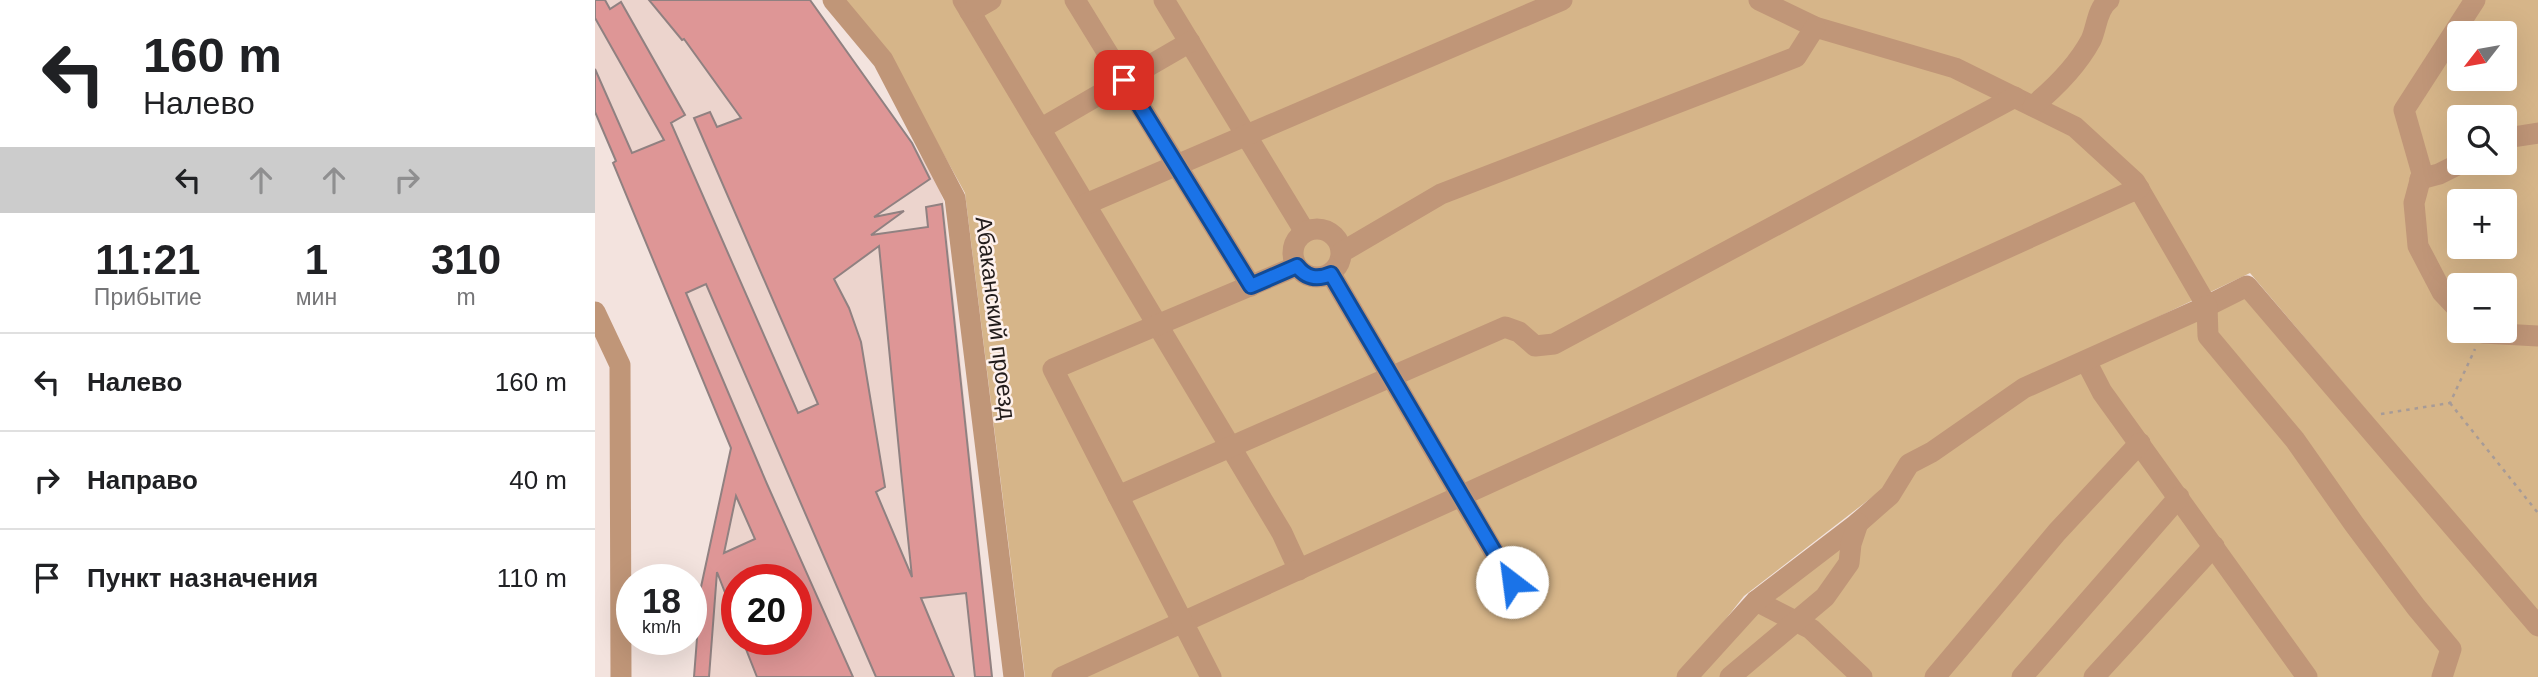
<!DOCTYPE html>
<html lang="ru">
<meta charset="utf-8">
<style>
body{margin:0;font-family:Helvetica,sans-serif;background:#f6f6f6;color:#202124;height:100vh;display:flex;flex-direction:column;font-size:26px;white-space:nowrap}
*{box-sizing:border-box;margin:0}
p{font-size:23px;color:#757577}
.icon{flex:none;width:38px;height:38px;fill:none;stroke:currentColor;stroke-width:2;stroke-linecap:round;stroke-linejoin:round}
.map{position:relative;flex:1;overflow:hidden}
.drawer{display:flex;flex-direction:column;background:#fff;width:595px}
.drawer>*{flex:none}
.guide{background:#fff;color:#202124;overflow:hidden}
.needle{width:46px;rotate:239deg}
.fabs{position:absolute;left:1852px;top:21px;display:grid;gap:14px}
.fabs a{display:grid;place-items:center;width:70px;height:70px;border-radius:7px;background:#fff;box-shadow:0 7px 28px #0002;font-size:35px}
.speed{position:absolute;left:21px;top:564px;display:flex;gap:14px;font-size:35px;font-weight:700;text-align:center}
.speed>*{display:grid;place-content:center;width:91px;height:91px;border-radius:50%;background:#fff;box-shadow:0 7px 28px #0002;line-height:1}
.speed small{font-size:18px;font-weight:400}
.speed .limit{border:10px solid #d22;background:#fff;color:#111}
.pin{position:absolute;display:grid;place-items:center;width:60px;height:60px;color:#fff;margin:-30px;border-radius:14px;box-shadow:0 4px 10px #0006}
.me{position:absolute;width:77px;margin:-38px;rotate:330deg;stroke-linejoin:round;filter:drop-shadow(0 0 5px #0008)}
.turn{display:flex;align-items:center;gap:24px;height:147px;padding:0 28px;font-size:32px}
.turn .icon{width:91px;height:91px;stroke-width:2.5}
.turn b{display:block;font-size:49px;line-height:60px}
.lanes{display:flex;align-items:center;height:66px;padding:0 28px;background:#0003;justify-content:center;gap:35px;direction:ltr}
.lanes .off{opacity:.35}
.eta{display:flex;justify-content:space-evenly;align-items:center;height:119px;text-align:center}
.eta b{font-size:42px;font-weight:600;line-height:49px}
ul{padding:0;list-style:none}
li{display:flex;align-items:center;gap:21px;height:98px;padding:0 28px;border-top:2px solid #e0e0e0}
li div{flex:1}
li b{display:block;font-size:26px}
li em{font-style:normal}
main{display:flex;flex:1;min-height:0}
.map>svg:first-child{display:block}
.built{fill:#ecd4cd;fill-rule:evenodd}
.green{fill:#d6b589;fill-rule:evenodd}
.building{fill:#de9696;stroke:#908181;stroke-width:2;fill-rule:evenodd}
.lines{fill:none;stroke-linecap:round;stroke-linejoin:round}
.path{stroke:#a79b97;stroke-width:2.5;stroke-dasharray:3.5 5;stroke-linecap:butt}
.minor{stroke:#c09678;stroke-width:21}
.route-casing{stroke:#114b97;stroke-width:18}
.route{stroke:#1a73e8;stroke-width:12}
.labels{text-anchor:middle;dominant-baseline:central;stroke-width:5;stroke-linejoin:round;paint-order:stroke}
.street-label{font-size:23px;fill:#221c1b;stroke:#fef1ed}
</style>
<main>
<section class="drawer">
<div class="guide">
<div class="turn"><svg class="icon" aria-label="left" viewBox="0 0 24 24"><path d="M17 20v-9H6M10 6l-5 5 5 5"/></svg><div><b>160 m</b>Налево</div></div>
<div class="lanes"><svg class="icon" aria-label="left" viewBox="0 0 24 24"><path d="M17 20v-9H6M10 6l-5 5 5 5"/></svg><svg class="icon off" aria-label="ahead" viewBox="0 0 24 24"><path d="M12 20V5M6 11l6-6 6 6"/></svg><svg class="icon off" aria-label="ahead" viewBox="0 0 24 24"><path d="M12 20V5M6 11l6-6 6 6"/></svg><svg class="icon off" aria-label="right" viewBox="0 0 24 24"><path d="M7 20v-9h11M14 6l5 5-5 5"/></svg></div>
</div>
<div class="eta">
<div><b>11:21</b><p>Прибытие</p></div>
<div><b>1</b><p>мин</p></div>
<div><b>310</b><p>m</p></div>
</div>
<ul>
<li><svg class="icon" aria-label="left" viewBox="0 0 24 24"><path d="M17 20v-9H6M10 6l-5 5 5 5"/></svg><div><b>Налево</b></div><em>160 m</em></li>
<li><svg class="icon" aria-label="right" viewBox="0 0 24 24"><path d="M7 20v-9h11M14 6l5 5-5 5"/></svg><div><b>Направо</b></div><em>40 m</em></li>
<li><svg class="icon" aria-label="arrive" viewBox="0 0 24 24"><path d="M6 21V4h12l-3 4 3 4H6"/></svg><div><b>Пункт назначения</b></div><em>110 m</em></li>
</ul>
</section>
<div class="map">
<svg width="1943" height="677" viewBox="0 0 1943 677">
<rect width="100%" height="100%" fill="#f3e3de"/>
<path class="built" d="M0,0h215l125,176 9,27 49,474h-299l7,-90 30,-139 -118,-285 2,-4 -20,-47zM142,579h59v60h-59z"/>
<g class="green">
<path d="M247,0h1696v613l-288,-340 -230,110 -276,213 -64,81h-655l-60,-484 -78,-141zM1864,33h45v46h-45zM1864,117h45v46h-45zM1864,201h45v46h-45zM1864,285h45v46h-45z"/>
<polygon points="1645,295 1659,304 1943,635 1943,677 1100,677 1161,609 1316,471 1432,393"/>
</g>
<path class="building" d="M0,0h10l5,9 11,-7 64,113 -14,8 127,290 20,-9 -124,-286 16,-6 7,15 24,-9 -57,-79 -2,1 -33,-40h161l102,143 18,36 -56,38 30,-6 -33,24 57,-8 -2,-20 16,-3 50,473h-17l-9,-84 -45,5 33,79h-78l-170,-393 -20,9 81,191 86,193h-96l-15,-38h54v-60h-59l-1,42 -19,-49 -8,105h-15l7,-90 30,-139 -118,-285 3,-2 -21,-49v-43l37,84 32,-13 -69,-122zM284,246l22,225 11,106 -36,-85 9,-5 -24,-145 -12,-34 -15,-29zM141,496l19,43 -31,14z"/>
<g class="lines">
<g class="path">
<polyline points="1855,403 1943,513"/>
<polyline points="1786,414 1855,403 1880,349"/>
</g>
<g class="minor">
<polyline points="238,0 288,60 360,198 419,677"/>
<polyline points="368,0 687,533 704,570"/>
<polyline points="480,0 656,286"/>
<polyline points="569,0 710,232"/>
<polyline points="1164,0 1220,27 1360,68 1480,127 1540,182 1612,306 1652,286 1943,626"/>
<polyline points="375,12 396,0"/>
<path d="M1438,106c23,-19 44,-40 58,-66 6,-13 6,-32 18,-40"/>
<polyline points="445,129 595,42"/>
<polyline points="1909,134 1918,137 1943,133"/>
<polyline points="1825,179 1844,174 1866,163"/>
<polyline points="491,204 967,0"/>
<circle cx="722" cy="253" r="24"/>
<polyline points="747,252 846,194 1201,57 1220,27"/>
<polyline points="736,274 929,603"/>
<polyline points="1864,310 1847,292 1823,246 1819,203 1827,173 1809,110 1880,0"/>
<polyline points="0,312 25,365 26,677"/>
<polyline points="1885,331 1888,333 1943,336"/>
<polyline points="1491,361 1507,392 1712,677"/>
<polyline points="523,496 910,327 924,332 940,346 959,344 1420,97"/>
<polyline points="1161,601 1216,629 1267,677"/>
<polyline points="467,677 1544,188"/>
<polyline points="616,677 458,369 702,266"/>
<polyline points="1092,677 1161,601 1263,523 1295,495 1314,464 1337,452 1429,388 1612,306 1613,336 1700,440 1759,524 1821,607 1856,649 1847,677"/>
<polyline points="1135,677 1230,597 1254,563 1256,544 1263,523"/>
<polyline points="1340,677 1462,532 1545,443"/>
<polyline points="1427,677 1584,497"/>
<polyline points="1499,677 1619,546"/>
</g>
</g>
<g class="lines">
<g class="route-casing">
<path id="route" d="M529,80l127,206 46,-20c9,12 20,14 34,8l181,308"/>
</g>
<use href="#route" class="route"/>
</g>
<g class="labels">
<g class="street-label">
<text transform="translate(401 318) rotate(83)">Абаканский проезд</text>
</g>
</g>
</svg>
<div class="fabs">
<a><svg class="needle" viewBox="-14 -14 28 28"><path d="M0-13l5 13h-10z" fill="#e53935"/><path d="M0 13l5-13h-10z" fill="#757577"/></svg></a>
<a><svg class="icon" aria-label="search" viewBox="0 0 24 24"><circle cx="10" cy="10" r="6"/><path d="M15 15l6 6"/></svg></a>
<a>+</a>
<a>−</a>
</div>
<div class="speed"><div>18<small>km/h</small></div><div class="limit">20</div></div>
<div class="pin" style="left:529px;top:80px;background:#d93025"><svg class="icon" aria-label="arrive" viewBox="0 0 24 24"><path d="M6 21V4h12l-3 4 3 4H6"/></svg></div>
<svg class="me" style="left:917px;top:582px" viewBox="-20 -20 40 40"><circle r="19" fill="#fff"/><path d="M0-13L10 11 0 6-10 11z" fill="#1a73e8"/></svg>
</div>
</main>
